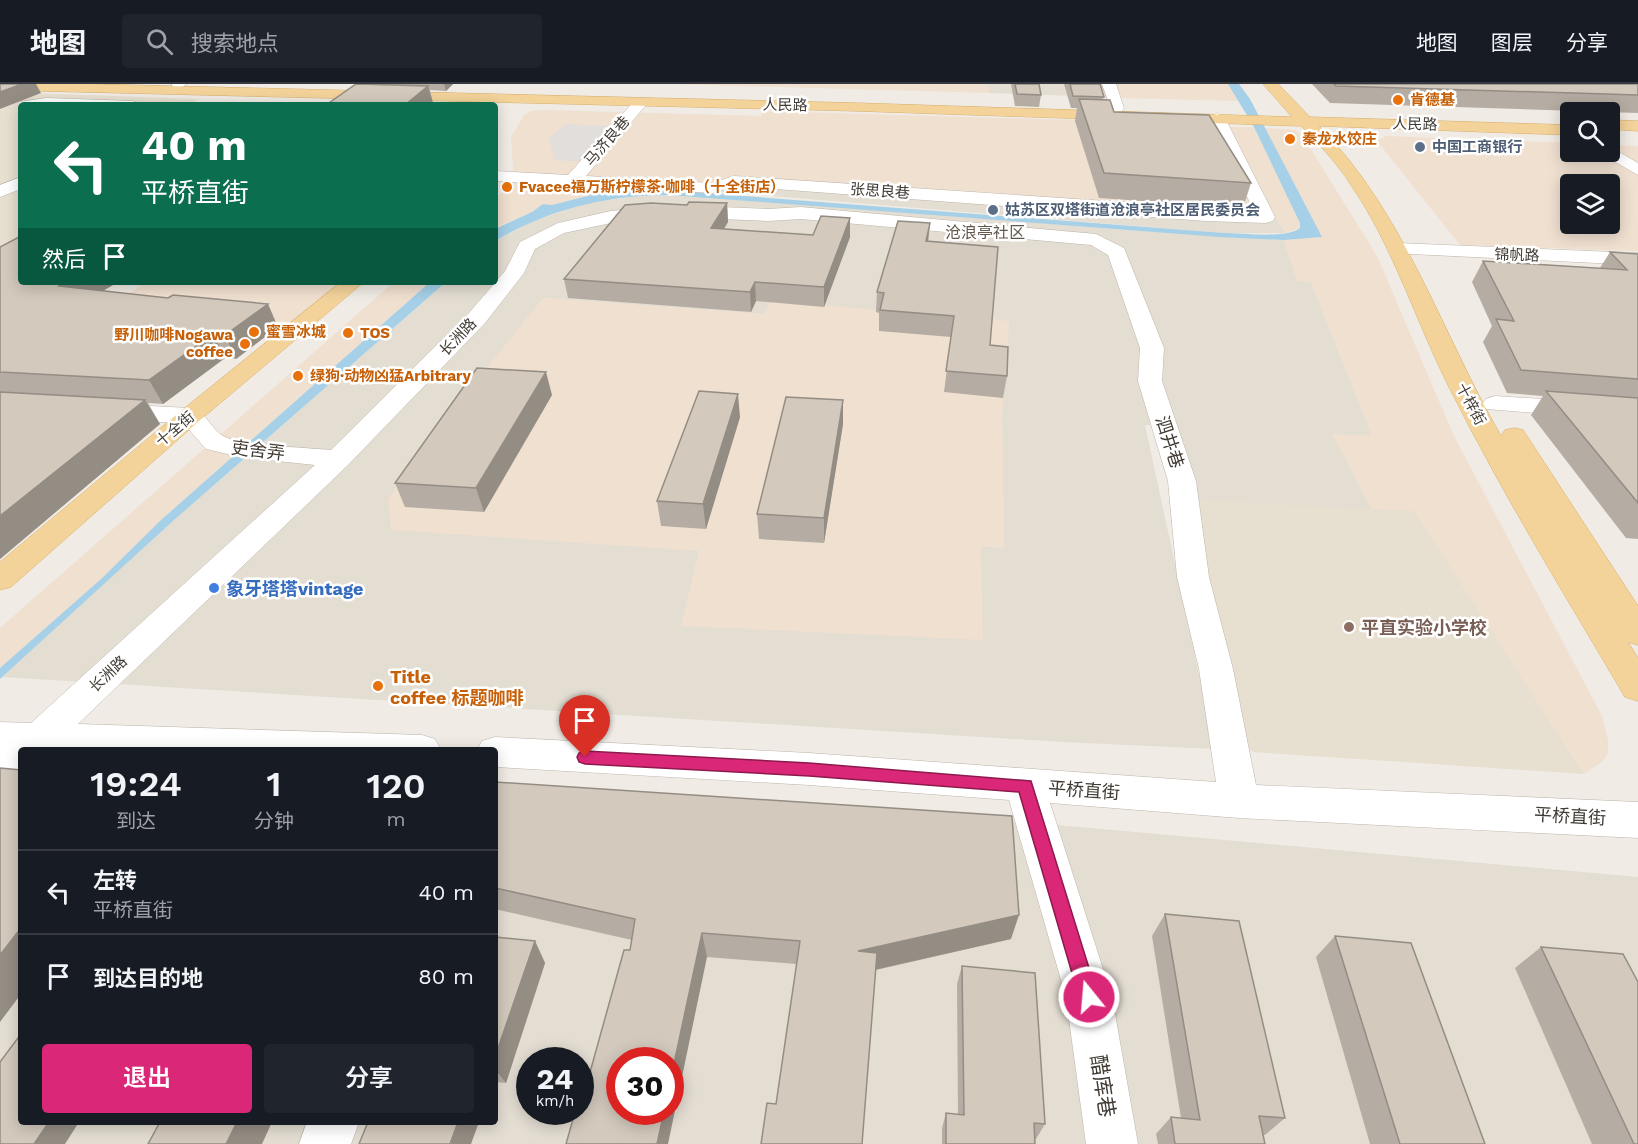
<!DOCTYPE html>
<html lang="zh">
<meta charset="utf-8">
<style>
body{margin:0;font-family:"Work Sans","Noto Sans SC",sans-serif;background:#20242c;color:#f1f3f6;height:100vh;display:flex;flex-direction:column;font-size:22px;white-space:nowrap}
*{box-sizing:border-box;margin:0}
p{font-size:20px;color:#9ea1a6}
.icon{flex:none;width:33px;height:33px;fill:none;stroke:currentColor;stroke-width:2;stroke-linecap:round;stroke-linejoin:round}
.map{position:relative;flex:1;overflow:hidden}
.details{position:absolute;left:18px;top:663px;width:480px;height:378px;display:flex;flex-direction:column;background:#171b24;border-radius:6px;box-shadow:0 3px 15px #0003}
.details>*{flex:none}
.top-card{position:absolute;left:18px;top:18px;width:480px;height:183px;border-radius:6px;box-shadow:0 3px 15px #0003;background:#0b6e4f;color:#fff;overflow:hidden}
.fabs{position:absolute;left:1560px;top:18px;display:grid;gap:12px}
.fabs a{display:grid;place-items:center;width:60px;height:60px;border-radius:6px;background:#171b24;box-shadow:0 3px 15px #0003;font-size:30px}
.speed{position:absolute;left:516px;top:963px;display:flex;gap:12px;font-size:30px;font-weight:700;text-align:center}
.speed>*{display:grid;place-content:center;width:78px;height:78px;border-radius:50%;background:#171b24;box-shadow:0 3px 15px #0003;line-height:1}
.speed small{font-size:15px;font-weight:400}
.speed .limit{border:9px solid #d22;background:#fff;color:#111}
.pin{position:absolute;display:grid;place-items:center;width:51px;height:51px;color:#fff;margin:-62px -26px;border-radius:50% 50% 50% 0;rotate:-45deg;box-shadow:0 0 6px #0007}
.pin .icon{rotate:45deg}
.me{position:absolute;width:66px;margin:-33px;rotate:343deg;stroke-linejoin:round;filter:drop-shadow(0 0 4px #0008)}
.turn{display:flex;align-items:center;gap:21px;height:126px;padding:0 24px;font-size:27px}
.turn .icon{width:78px;height:78px;stroke-width:2.5}
.turn b{display:block;font-size:42px;line-height:51px}
.then{display:flex;align-items:center;height:57px;padding:0 24px;background:#0003;gap:12px;font-size:22px}
.eta{display:flex;justify-content:space-evenly;align-items:center;height:102px;text-align:center}
.eta b{font-size:36px;font-weight:600;line-height:42px}
.action{display:flex;gap:12px;margin-top:auto;padding:12px 24px}
.action a{flex:1;height:69px;border-radius:6px;background:#db2777;color:#fff;font-size:24px;font-weight:600;line-height:69px;text-align:center}
.action a+a{background:#20242c;color:#f1f3f6}
ul{padding:0;list-style:none}
li{display:flex;align-items:center;gap:18px;height:84px;padding:0 24px;border-top:2px solid #363941}
li div{flex:1}
li b{display:block;font-size:22px}
li em{font-style:normal}
header{display:flex;align-items:center;gap:36px;box-sizing:border-box;height:84px;padding:0 30px;background:#171b24;border-bottom:2px solid #363941}
header strong{font-size:28px}
nav{display:flex;gap:33px;margin-inline-start:auto;font-size:21px}
.search{width:420px;height:54px;background:#20242c;display:flex;align-items:center;gap:15px;box-sizing:border-box;padding:0 21px;border-radius:6px;color:#9ea1a6;font-size:22px}
.map>svg:first-child{display:block}
.residential{fill:#e3ddd2;fill-rule:evenodd}
.commercial{fill:#f0e0d0;fill-rule:evenodd}
.education{fill:#e7dfcf}
.parking{fill:#e1dedc}
.water{fill:#a5d0e7}
.lines{fill:none;stroke-linecap:round;stroke-linejoin:round}
.minor-casing{stroke:#bdb5aa;stroke-width:1}
.major-casing{stroke:#d5af6c;stroke-width:1}
.minor{fill:#fff;fill-rule:evenodd}
.major{fill:#f3d39a;fill-rule:evenodd}
.wall{fill:#b5ada3}
.shaded-wall{fill:#948d84}
.building{fill:#d3c9bd;stroke:#948d84;stroke-width:1.5}
.route{fill:#db2777;stroke:#8e194d;stroke-width:1.5}
.food-dot{fill:#e8710a;stroke:#fff;stroke-width:2}
.service-dot{fill:#5c6f8a;stroke:#fff;stroke-width:2}
.shop-dot{fill:#3f7fe0;stroke:#fff;stroke-width:2}
.education-dot{fill:#8d6e63;stroke:#fff;stroke-width:2}
.labels{text-anchor:middle;dominant-baseline:central;stroke-width:5;stroke-linejoin:round;paint-order:stroke}
.far-food-label{font-size:15px;font-weight:bold;fill:#c56008;stroke:#fff;text-anchor:start}
.far-street-label{font-size:15px;fill:#413b34;stroke:#fff}
.far-service-label{font-size:15px;font-weight:bold;fill:#4e5e75;stroke:#fff;text-anchor:start}
.far-neighbourhood-label{font-size:16px;fill:#62584d;stroke:#fff}
.street-label{font-size:18px;fill:#413b34;stroke:#fff}
.shop-label{font-size:18px;font-weight:bold;fill:#366cbe;stroke:#fff;text-anchor:start}
.education-label{font-size:18px;font-weight:bold;fill:#785e54;stroke:#fff;text-anchor:start}
.food-label{font-size:18px;font-weight:bold;fill:#c56008;stroke:#fff;text-anchor:start}
.near-street-label{font-size:21px;fill:#413b34;stroke:#fff}
</style>
<header>
<strong>地图</strong>
<div class="search"><svg class="icon" aria-label="search" viewBox="0 0 24 24"><circle cx="10" cy="10" r="6"/><path d="M15 15l6 6"/></svg>搜索地点</div>
<nav><a>地图</a><a>图层</a><a>分享</a></nav>
</header>
<div class="map">
<svg width="1638" height="1060" viewBox="0 0 1638 1060">
<rect width="100%" height="100%" fill="#f0ebe4"/>
<g class="residential">
<polygon points="988,0 1105,0 1110,13 989,9"/>
<polygon points="716,95 1099,122 1272,129 1286,149 1224,149 709,107"/>
<path d="M646,111l78,2 401,33 159,10 13,40 14,2 61,154 -39,-1 39,75 -195,-11 -21,-74h-11l70,324 -152,-7 -1061,-65 171,-156 273,-239h49v-41l36,-19 55,-19zM543,214l220,16 246,7 -7,94 2,133 -24,-2 -298,79 17,-74z"/>
<path d="M0,681l21,2v355h474v-329l528,29 615,55v267h-1638zM530,976h50v52h-50zM620,976h50v52h-50z"/>
</g>
<g class="commercial">
<polygon points="670,0 988,0 989,9"/>
<polygon points="1112,0 1228,0 1240,17 1119,14"/>
<polygon points="545,26 761,32 763,27 1211,40 1213,43 1254,43 1301,139 1300,144 1286,149 1272,129 1099,122 716,95 709,107 632,106 599,109 552,121 543,120 532,128 495,144 495,115 514,98 511,53 524,31 531,27"/>
<polygon points="1265,44 1295,46 1302,51 1377,172 1454,352 1602,632 1608,656 1608,669 1603,677 1584,690 1414,428 1372,426 1332,350 1372,352 1311,198 1297,197 1284,156 1321,153"/>
<path d="M1386,52l184,7v9h40v-7l28,1v105l-178,-6 -83,-104zM1570,100h40v40h-40z"/>
<polygon points="146,198 346,198 295,239 108,223"/>
<polygon points="394,198 430,198 161,436 101,495 0,584 0,544"/>
<polygon points="543,214 763,230 771,217 1009,237 1002,331 1004,464 981,462 983,556 681,542 699,467 391,446 388,417 412,377"/>
</g>
<g class="education">
<polygon points="0,8 199,15 189,21 21,21 21,175 0,187"/>
<polygon points="1177,415 1414,427 1584,690 1253,668 1238,658"/>
</g>
<polygon class="parking" points="565,40 627,43 598,78 554,76 549,55"/>
<g class="water">
<path d="M1228,0h11l11,15 72,138 -38,3 -64,-3 -551,-42c-61,0 -120,14 -174,46v-12l37,-17 11,-8 9,1 47,-12 54,-4 571,44c18,0 63,6 76,-5v-5l-46,-96z"/>
<polygon points="430,198 446,198 173,437 0,595 0,584 101,495 161,436"/>
</g>
<g class="lines">
<g class="minor-casing">
<g id="minor">
<polygon points="172,0 187,0 178,5 173,4"/>
<polygon points="1102,0 1116,0 1124,24 1122,27 1112,27"/>
<polygon points="46,14 133,17 140,21 21,21 21,24 18,21 20,18"/>
<polygon points="641,14 646,15 648,18 646,21 586,92 712,99 734,92 1254,127 1209,34 1217,29 1225,34 1275,133 1273,137 1266,139 1206,137 735,102 713,109 495,97 495,87 568,91 636,15"/>
<polygon points="1610,63 1638,79 1638,91 1603,71 1601,68 1610,68"/>
<polygon points="21,93 21,105 0,113 0,101"/>
<path d="M672,121l96,4 33,-2 295,27 28,14 40,100 -2,33 34,100 13,96 24,92 23,116 382,17v36l-399,-20 -189,-15 62,194 26,147h-52l-20,-147 -57,-197 -200,-15 -314,-18v-17h-18l5,-9 13,-4 314,16 407,29 -17,-113 -22,-92 -9,-96 -30,-100 2,-33 -32,-93 -17,-10 -290,-26 -33,2 -96,-4 -61,6 -47,10 -29,16 -11,24 -39,50 -137,142 -270,259 344,11 13,4 6,11h-420v28l-7,7 -14,5v-68l31,1 284,-258 -75,-8 -34,-8 -23,-26 -73,-3 -9,-3 -4,-5 4,-5 9,-3 80,4c17,4 21,22 35,29 15,8 85,11 106,13l138,-137 36,-42 15,-29 38,-19 53,-12z"/>
<polygon points="1397,159 1638,169 1638,181 1390,169 1387,165 1390,161"/>
<polygon points="1495,312 1638,321 1638,337 1486,325 1482,320 1486,315"/>
<polygon points="307,1038 359,1038 351,1060 299,1060"/>
</g>
</g>
<g class="major-casing">
<g id="major">
<path d="M0,0h89l767,19 436,14 -29,-33h15l32,33 260,8v10l-251,-9c86,87 122,206 182,310l4,-6 9,-2 9,2 115,176v39l-10,-3 10,16v43l-13,-4c-60,-102 -122,-202 -175,-308 -34,-67 -56,-141 -99,-204 -14,-22 -32,-41 -50,-59l-445,-15 -856,-21z"/>
<polygon points="1610,36 1638,37 1638,47 1610,45"/>
<polygon points="341,198 364,198 199,337 11,503 0,506 0,478 181,327"/>
</g>
</g>
<use href="#minor" class="minor"/>
<use href="#major" class="major"/>
</g>
<g class="wall">
<polygon points="377,0 453,0 446,7 430,6 433,19 430,21 326,21 377,1"/>
<polygon points="1011,0 1039,0 1041,11 1039,23 1015,22"/>
<polygon points="1064,0 1100,0 1104,13 1103,15 1114,28 1251,99 1243,124 1099,114 1075,37 1077,24 1071,24"/>
<polygon points="1312,0 1638,0 1638,29 1330,19"/>
<polygon points="727,119 728,138 724,145 850,153 824,223 756,217 751,228 568,214 564,195 687,121"/>
<polygon points="928,157 990,261 1007,292 1003,314 944,308 951,253 879,247 879,229 876,228 877,208"/>
<polygon points="0,163 21,198 118,198 103,207 278,243 236,275 225,274 163,320 148,319 160,340 0,475"/>
<polygon points="1610,168 1638,170 1638,455 1626,454 1531,331 1543,312 1507,309 1483,258 1492,242 1472,198 1483,177 1600,184"/>
<polygon points="552,311 484,428 405,423 395,399"/>
<polygon points="843,316 843,340 824,459 759,455 757,430"/>
<polygon points="740,333 706,445 661,442 657,417"/>
<polygon points="495,698 1011,855 876,886 776,1020 797,880 707,873 582,1017 630,866 632,856 495,825"/>
<polygon points="1165,830 1285,1034 1265,1051 1263,1051 1265,1060 1158,1060 1156,1050 1171,1033 1181,1034 1152,852"/>
<polygon points="1335,852 1485,1060 1370,1060 1316,873"/>
<polygon points="495,853 535,857 545,879 506,999 495,998"/>
<polygon points="1541,863 1638,1060 1592,1060 1515,884"/>
<polygon points="962,882 1045,1040 1036,1055 1034,1055 1035,1060 942,1060 942,1044 946,1029 958,1031 957,900"/>
</g>
<g class="shaded-wall">
<polygon points="22,0 36,0 41,9 0,25 0,8"/>
<polygon points="444,0 453,0 446,7"/>
<polygon points="428,2 433,19 430,21 405,21"/>
<polygon points="727,119 728,138 713,162 711,144"/>
<polygon points="850,134 850,153 824,223 824,203"/>
<polygon points="930,139 928,159 926,157"/>
<polygon points="66,198 118,198 73,224 59,202"/>
<polygon points="755,198 756,217 751,228 750,208"/>
<polygon points="268,220 278,243 236,275 225,251"/>
<polygon points="213,250 225,274 163,320 149,296"/>
<polygon points="546,288 552,311 484,428 476,404"/>
<polygon points="738,310 740,333 706,445 703,420"/>
<polygon points="145,316 160,340 0,475 0,432"/>
<polygon points="843,316 843,340 824,459 824,434"/>
<polygon points="1019,831 1011,855 856,890 858,867"/>
<polygon points="21,844 21,910 0,938 0,871"/>
<polygon points="702,849 707,873 668,1060 657,1060 664,1028 670,1028 670,998"/>
<polygon points="535,857 545,879 506,999 495,985 495,973"/>
<polygon points="49,1038 79,1038 65,1060 34,1060"/>
<polygon points="237,1038 272,1038 262,1060 226,1060"/>
<polygon points="458,1038 479,1038 471,1060 450,1060"/>
</g>
<g class="building">
<polygon points="0,0 22,0 0,8"/>
<polygon points="356,0 428,2 405,21 326,21"/>
<polygon points="1015,0 1039,0 1041,11 1017,10"/>
<polygon points="1070,0 1100,0 1104,13 1073,12"/>
<polygon points="1334,0 1638,0 1638,11 1336,2"/>
<polygon points="1079,15 1110,16 1114,28 1209,31 1251,99 1104,89"/>
<polygon points="689,118 727,119 711,144 813,151 821,132 850,134 824,203 755,198 750,208 564,195 625,121 651,119 687,121"/>
<polygon points="898,137 930,139 926,157 998,163 990,261 1008,263 1007,292 946,287 954,232 880,226 884,209 877,208"/>
<polygon points="21,152 21,198 66,198 59,202 168,214 173,211 268,220 225,251 213,250 149,296 0,288 0,163"/>
<polygon points="1610,168 1638,170 1638,295 1521,286 1496,235 1514,237 1483,177 1627,186"/>
<polygon points="477,284 546,288 476,404 395,399"/>
<polygon points="699,307 738,310 703,420 657,417"/>
<polygon points="1546,307 1638,314 1638,419"/>
<polygon points="0,308 145,316 0,432"/>
<polygon points="786,313 843,316 824,434 757,430"/>
<polygon points="0,684 21,686 21,844 0,871"/>
<polygon points="495,698 1012,732 1019,831 858,867 877,869 862,1060 761,1060 767,1019 776,1020 800,857 702,849 670,998 670,976 620,976 620,1028 664,1028 657,1060 566,1060 575,1028 580,1028 580,1017 582,1017 624,866 630,866 635,835 495,804"/>
<polygon points="1165,830 1239,837 1285,1034 1259,1032 1265,1060 1175,1060 1171,1033 1200,1036"/>
<polygon points="1335,852 1411,859 1485,1060 1400,1060"/>
<polygon points="495,853 535,857 495,973"/>
<polygon points="1541,863 1623,870 1638,898 1638,1060 1634,1060"/>
<polygon points="962,882 1035,889 1045,1040 1034,1039 1035,1060 946,1060 946,1029 964,1031"/>
<polygon points="21,950 21,1038 49,1038 34,1060 0,1060 0,978"/>
<polygon points="160,1038 237,1038 226,1060 148,1060"/>
<polygon points="368,1038 458,1038 450,1060 359,1060"/>
</g>
<polygon class="route" points="585,667 809,679 1031,697 1098,913 1096,920 1089,923 1082,920 1079,913 1019,708 809,692 585,680 579,678 577,673 579,669"/>
<g class="food-dot">
<circle cx="1398" cy="16" r="6"/>
<circle cx="1290" cy="55" r="6"/>
<circle cx="507" cy="103" r="6"/>
<circle cx="254" cy="248" r="6"/>
<circle cx="348" cy="249" r="6"/>
<circle cx="245" cy="260" r="6"/>
<circle cx="298" cy="292" r="6"/>
<circle cx="378" cy="602" r="6"/>
</g>
<g class="service-dot">
<circle cx="1420" cy="63" r="6"/>
<circle cx="993" cy="126" r="6"/>
</g>
<circle class="shop-dot" cx="214" cy="504" r="6"/>
<circle class="education-dot" cx="1349" cy="543" r="6"/>
<g class="labels">
<g class="far-food-label">
<text x="1410" y="16">肯德基</text>
<text x="1302" y="55">秦龙水饺庄</text>
<text x="519" y="103">Fvacee福万斯柠檬茶·咖啡（十全街店）</text>
<text x="266" y="248">蜜雪冰城</text>
<text x="360" y="249">TOS</text>
<text x="233" y="251" text-anchor="end">野川咖啡Nogawa<tspan x="233" dy="17">coffee</tspan></text>
<text x="310" y="292">绿狗·动物凶猛Arbitrary</text>
</g>
<g class="far-street-label">
<text transform="translate(785 21) rotate(1)">人民路</text>
<text transform="translate(1415 40) rotate(2)">人民路</text>
<text transform="translate(607 57) rotate(-49)">马济良巷</text>
<text transform="translate(880 107) rotate(4)">张思良巷</text>
<text transform="translate(1517 171) rotate(2)">锦帆路</text>
<text transform="translate(458 253) rotate(-46)">长洲路</text>
<text transform="translate(1471 320) rotate(62)">十梓街</text>
<text transform="translate(175 345) rotate(-40)">十全街</text>
<text transform="translate(108 590) rotate(-43)">长洲路</text>
</g>
<g class="far-service-label">
<text x="1432" y="63">中国工商银行</text>
<text x="1005" y="126">姑苏区双塔街道沧浪亭社区居民委员会</text>
</g>
<g class="far-neighbourhood-label">
<text x="985" y="148">沧浪亭社区</text>
</g>
<g class="street-label">
<text transform="translate(1170 358) rotate(72)">泗井巷</text>
<text transform="translate(258 366) rotate(7)">吏舍弄</text>
<text transform="translate(1084 706) rotate(4)">平桥直街</text>
<text transform="translate(1570 732) rotate(3)">平桥直街</text>
</g>
<g class="shop-label">
<text x="226" y="504">象牙塔塔vintage</text>
</g>
<g class="education-label">
<text x="1361" y="543">平直实验小学校</text>
</g>
<g class="food-label">
<text x="390" y="592">Title<tspan x="390" dy="21">coffee 标题咖啡</tspan></text>
</g>
<g class="near-street-label">
<text transform="translate(1103 1002) rotate(81)">醋库巷</text>
</g>
</g>
</svg>
<div class="fabs">
<a><svg class="icon" aria-label="search" viewBox="0 0 24 24"><circle cx="10" cy="10" r="6"/><path d="M15 15l6 6"/></svg></a>
<a><svg class="icon" aria-label="layers" viewBox="0 0 24 24"><path d="M12 4l9 5-9 5-9-5zM3 14l9 5 9-5"/></svg></a>
</div>
<div class="speed"><div>24<small>km/h</small></div><div class="limit">30</div></div>
<div class="pin" style="left:585px;top:673px;background:#d93025"><svg class="icon" aria-label="arrive" viewBox="0 0 24 24"><path d="M6 21V4h12l-3 4 3 4H6"/></svg></div>
<svg class="me" style="left:1089px;top:913px" viewBox="-20 -20 40 40"><circle r="17" fill="#db2777" stroke="#fff" stroke-width="3"/><path d="M0-11L8 9 0 5-8 9z" fill="#fff"/></svg>
<div class="top-card">
<div class="turn"><svg class="icon" aria-label="left" viewBox="0 0 24 24"><path d="M17 20v-9H6M10 6l-5 5 5 5"/></svg><div><b>40 m</b>平桥直街</div></div>
<div class="then">然后<svg class="icon" aria-label="arrive" viewBox="0 0 24 24"><path d="M6 21V4h12l-3 4 3 4H6"/></svg></div>
</div>
<section class="details">
<div class="eta">
<div><b>19:24</b><p>到达</p></div>
<div><b>1</b><p>分钟</p></div>
<div><b>120</b><p>m</p></div>
</div>
<ul>
<li><svg class="icon" aria-label="left" viewBox="0 0 24 24"><path d="M17 20v-9H6M10 6l-5 5 5 5"/></svg><div><b>左转</b><p>平桥直街</p></div><em>40 m</em></li>
<li><svg class="icon" aria-label="arrive" viewBox="0 0 24 24"><path d="M6 21V4h12l-3 4 3 4H6"/></svg><div><b>到达目的地</b></div><em>80 m</em></li>
</ul>
<div class="action"><a>退出</a><a>分享</a></div>
</section>
</div>
